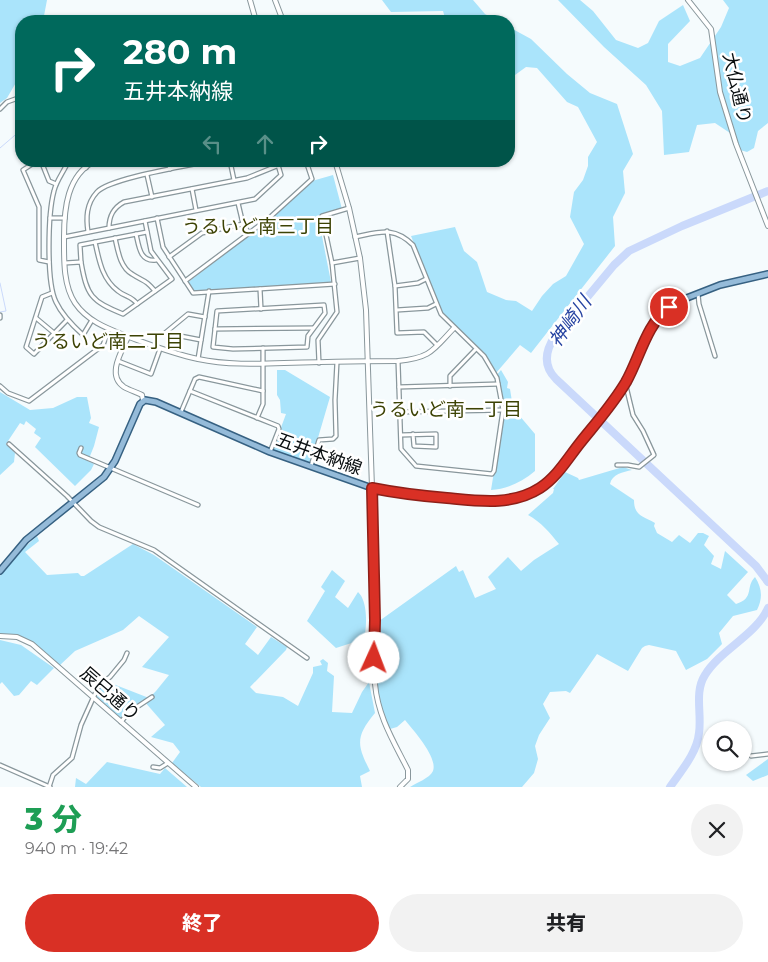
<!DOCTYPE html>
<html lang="ja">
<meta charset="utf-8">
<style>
body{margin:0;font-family:Montserrat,"Noto Sans JP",sans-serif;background:#f2f2f2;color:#202124;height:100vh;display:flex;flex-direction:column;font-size:19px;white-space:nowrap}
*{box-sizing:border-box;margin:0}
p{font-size:16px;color:#757577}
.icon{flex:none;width:28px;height:28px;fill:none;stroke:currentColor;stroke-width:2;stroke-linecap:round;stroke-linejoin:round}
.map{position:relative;height:787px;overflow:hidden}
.panel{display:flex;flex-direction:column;background:#fff;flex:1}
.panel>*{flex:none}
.top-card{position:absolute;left:15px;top:15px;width:500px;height:152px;border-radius:20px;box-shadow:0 1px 4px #0004;background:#00695c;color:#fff;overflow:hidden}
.controls{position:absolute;left:702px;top:721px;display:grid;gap:10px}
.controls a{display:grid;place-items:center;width:50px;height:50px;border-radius:50%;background:#fff;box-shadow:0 1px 4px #0004;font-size:25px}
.pin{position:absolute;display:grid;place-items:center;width:42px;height:42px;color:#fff;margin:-21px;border:2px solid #fff;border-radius:50%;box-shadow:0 1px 5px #0007}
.me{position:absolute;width:55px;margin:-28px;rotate:2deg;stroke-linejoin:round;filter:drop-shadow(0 0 4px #0008)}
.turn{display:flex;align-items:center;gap:18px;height:105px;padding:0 25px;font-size:22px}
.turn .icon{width:65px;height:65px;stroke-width:2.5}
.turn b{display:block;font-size:35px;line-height:42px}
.lanes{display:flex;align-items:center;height:48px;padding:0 25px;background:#0003;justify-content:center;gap:25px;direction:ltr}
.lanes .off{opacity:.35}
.round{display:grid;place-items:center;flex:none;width:52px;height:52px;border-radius:26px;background:#f2f2f2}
.head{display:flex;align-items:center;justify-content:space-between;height:85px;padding:0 25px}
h1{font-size:30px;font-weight:800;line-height:38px;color:#1e9e55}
.cta{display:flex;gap:10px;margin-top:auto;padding:10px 25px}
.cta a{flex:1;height:58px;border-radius:30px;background:#d93025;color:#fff;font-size:20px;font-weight:800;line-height:58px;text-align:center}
.cta a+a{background:#f2f2f2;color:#202124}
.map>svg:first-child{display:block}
.green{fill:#aae4fb}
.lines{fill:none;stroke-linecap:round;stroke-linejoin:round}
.stream{stroke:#cad9fb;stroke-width:1}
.river{stroke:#cad9fb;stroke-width:8}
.minor-casing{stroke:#89979c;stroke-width:5.5}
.tertiary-casing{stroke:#89979c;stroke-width:6}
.primary-casing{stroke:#366182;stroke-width:8}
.minor{stroke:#fff;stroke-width:3}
.tertiary{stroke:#fff;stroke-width:4}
.primary{stroke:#95bbd9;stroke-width:5}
.route-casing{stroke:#8d1f18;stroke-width:12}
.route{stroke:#d93025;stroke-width:9}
.labels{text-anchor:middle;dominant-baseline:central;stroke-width:5;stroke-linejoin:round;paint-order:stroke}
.street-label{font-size:18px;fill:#090e10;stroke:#fff}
.neighbourhood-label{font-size:19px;fill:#3d4305;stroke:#fff}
.water-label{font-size:19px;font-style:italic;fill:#2744a2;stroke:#fff}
</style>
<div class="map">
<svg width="768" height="787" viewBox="0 0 768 787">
<rect width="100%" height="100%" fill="#f5fbfd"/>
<g class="green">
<polygon points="0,0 47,0 43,21 21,21 21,74 7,98 0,103"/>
<polygon points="382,0 473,0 485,14 498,21 446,21 443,11 391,12"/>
<polygon points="558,0 580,0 593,11 616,40 638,48 648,43 659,21 683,5 690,21 668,44 668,62 680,66 700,58 721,27 729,8 723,0 768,0 768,123 758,131 754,148 747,152 740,150 733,135 715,123 697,125 689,152 664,155 662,111 646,85 604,47"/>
<polygon points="509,27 531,39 567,74 590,93 617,104 633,154 623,171 625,193 613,217 615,246 531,353 520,345 496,373 479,348 442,312 411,236 455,227 464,251 477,262 487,292 506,300 516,301 532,311 542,296 553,284 566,276 584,244 570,217 574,192 583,180 588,166 588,157 597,142 578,107 567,102 537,68 526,67 515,75 509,71"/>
<polygon points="333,175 342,209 318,216 331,282 330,284 193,293 187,283 269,220 312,181"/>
<polygon points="277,370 285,370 330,397 310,465 273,451 273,449 286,414 281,413 280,400 277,395"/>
<path d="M501,370l7,12 -1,6 3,1 3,19 22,26v37c-13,11 -28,18 -44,19l10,-61 2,-21 -8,-31z"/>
<polygon points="0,392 30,410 53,408 77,397 87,397 91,418 89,423 99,427 94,446 88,461 94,464 91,470 75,486 35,447 41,438 34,433 36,429 26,421 24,425 20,423 6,444 15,453 14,462 0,475"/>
<path d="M623,467l9,3c-9,2 -20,4 -22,14l24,16c0,16 9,16 21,23l-1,3 3,7 15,9 7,-7 11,8 8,-10h5l6,3 -5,9 10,11 -3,8 10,5 4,-18 23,21 -21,23 9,9c19,-6 9,-17 19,-27 7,11 8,21 2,33l-24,6 -14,17 3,11 -15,15 -21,11 -10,-19 -27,-6 -4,1 -3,2 -14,23 -31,-17 -27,39 -4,-2 -16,1 -7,12 7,14 -11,17 -4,11 3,13 -4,14 -12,14h-112c6,-4 20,-9 23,-16 5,-14 -20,-41 -28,-51l-8,7 -7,2c-17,-32 -14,-69 -15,-105l81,-58 3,6 4,-2 12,28 21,-9 -8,-12 20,-20 13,14 13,-11 25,-16c-9,-11 -18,-22 -31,-29l25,-22 1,-4h-1l12,-17 13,6 1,2z"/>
<path d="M37,536l2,5 -14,11 22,23 31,-2 3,3h3l49,-32 21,11 103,72 -12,17 13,11 13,-18 16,10 -1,3 -36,37 6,6 27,4 15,9 15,-33v-6l9,-2 -2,-4 3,-2 5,4 -1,8 7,5 -2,36 20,1 10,-21 7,-10 6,31c-20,24 -18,32 -5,58l-10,5 2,11h-161l-29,-24 8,-11 -7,-9 -22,-6 14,-12 -21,-24 -23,18 -28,-24 9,-12 6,-1 41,16 7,-7 13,-16 -27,-8 27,-30 -30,-21 -16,14 -48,21 -16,15c-22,-21 -28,-30 -59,-31v-59l23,-27z"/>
<path d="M332,570l13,11 -10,16 13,11 10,-16c10,9 9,35 6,47l-28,9 -29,-27 18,-30 -4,-4z"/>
<polygon points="0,640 21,645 54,668 37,685 31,681 19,695 14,696 2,682 0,684"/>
<polygon points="768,759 768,775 753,781 746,775"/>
<polygon points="107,762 160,774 165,768 187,787 75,787 76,778 86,784"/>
</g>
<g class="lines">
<g class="stream">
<polyline points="0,148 21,130"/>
<polyline points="0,283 6,311 0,312"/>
</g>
<g class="river">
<path d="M768,191l-86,35 -53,25 -15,14 -59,71c-10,15 -12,30 1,43l200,187 12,16"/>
<path d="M670,787c11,-16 27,-34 29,-54 3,-19 -5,-41 6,-58 15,-25 51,-40 63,-67"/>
</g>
<g class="minor-casing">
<g id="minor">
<polyline points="0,109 7,102 21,97"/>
<polyline points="37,161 23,170 39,207 39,260 49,262"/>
<polyline points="41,161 49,181 56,184"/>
<path d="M65,161l1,5c-4,8 -10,16 -12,25 -6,22 -8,91 2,111 6,13 16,23 27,33l9,-15"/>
<polyline points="80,161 86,168"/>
<polyline points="168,161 170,169"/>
<polyline points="230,161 234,180"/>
<polyline points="147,175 152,197"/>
<polyline points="192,189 196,210"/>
<polyline points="238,203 243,224 249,233"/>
<polyline points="50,218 65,218"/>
<polyline points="157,218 163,247 193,293 335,284"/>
<path d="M109,228c0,-12 4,-20 15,-26l123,-24 42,-17"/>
<polyline points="387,231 395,286 397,333 424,332 437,345"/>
<path d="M88,232c-2,-14 -2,-28 9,-40 13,-14 90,-26 113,-31"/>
<path d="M136,234c3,13 4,28 20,26"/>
<polyline points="64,237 255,199 281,175 278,165"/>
<path d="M355,237c25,-5 39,-11 58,8l28,69 43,42 13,22 6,32 -9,61 -2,3 -76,-8 -15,-17 -3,-88"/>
<path d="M115,238c3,13 5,29 17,36 12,8 13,5 23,17"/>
<path d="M95,242c4,18 7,37 23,49 7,6 14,5 19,13"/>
<polyline points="169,257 202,233 243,224"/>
<polyline points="81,262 80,245 147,232"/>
<path d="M65,263l16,-1c6,34 10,39 42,52l49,-35 -21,-28 -6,-30"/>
<polyline points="332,263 360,258"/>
<polyline points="185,281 268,219 312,179 306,161"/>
<polyline points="395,286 418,283 426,279"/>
<polyline points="260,289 261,309"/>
<polyline points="52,293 42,297 26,347 34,354 67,320"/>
<polyline points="698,294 699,304 715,356"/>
<polygon points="324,305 325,313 308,336 307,347 233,349 213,347 217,311"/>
<polyline points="397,310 428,308 436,304"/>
<polyline points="0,315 0,318"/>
<polyline points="36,318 54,333"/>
<polyline points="215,329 313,328"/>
<polyline points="201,340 165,333 188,314 205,317"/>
<polyline points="198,359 209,291"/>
<polyline points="118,361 151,374 160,349"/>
<polyline points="319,363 318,340 337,312 332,263 322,216 349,208"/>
<polyline points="0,386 8,393 29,401 103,345 109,329"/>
<polyline points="450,386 450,376 476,349"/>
<polyline points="399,387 498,384"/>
<polyline points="190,391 278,426 279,429 270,452"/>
<polyline points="181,412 195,379 199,377 263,391"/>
<polyline points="400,412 503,410"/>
<polyline points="257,418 263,404 263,348"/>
<polyline points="401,435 436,434 436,447 414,446 413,434"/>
<polyline points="9,444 67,496 91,521 99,527 154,550 307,658"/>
<polyline points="81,448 79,453 80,455 198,505"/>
<polyline points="617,465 628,465 639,467 654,455 643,431 633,415 625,382"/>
<polyline points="311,466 319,440 333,439 336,436 335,400 337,362"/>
<polyline points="121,722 128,713 152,697"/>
<polyline points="751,756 768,754"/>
<polyline points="0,765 50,787"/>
<polyline points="153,767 160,768 168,763"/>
<polyline points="49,787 53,775 72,758 81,725 99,685 110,677 124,660 127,653"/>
</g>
</g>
<g class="tertiary-casing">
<g id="tertiary">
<polyline points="250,0 256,21"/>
<polyline points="275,0 283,21"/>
<polyline points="688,0 711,29 720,92 736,144 768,226"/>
<path d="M95,161c-28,14 -31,48 -31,76 0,22 -1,48 11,66 13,19 34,26 54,34 22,8 45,17 69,22 28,6 58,5 86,4 38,-1 76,-2 114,-2 33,-3 35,-11 56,-33"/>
<path d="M335,161l14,47 11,50 6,52 6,178 3,196c3,33 19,58 33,86v9l-8,8"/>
<path d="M128,337c-6,14 -22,38 -4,50 5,3 12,5 18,8l1,5"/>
<polyline points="0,636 17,637 32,644 196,787"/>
</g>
</g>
<g class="primary-casing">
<polyline id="primary" points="0,571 26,540 104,477 115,461 140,404 145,400 156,402 270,452 372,488 399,494 483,501 512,499 528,495 542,487 559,470 615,398 625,382 652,326 664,311 679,301 720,285 768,274"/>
</g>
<use href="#minor" class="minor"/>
<use href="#tertiary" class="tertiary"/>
<use href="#primary" class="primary"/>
</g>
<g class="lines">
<g class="route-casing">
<path id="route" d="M374,658l1,-38 -3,-132c25,5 50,8 75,10 32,3 65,8 93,-10 17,-11 28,-30 40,-45 16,-20 33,-39 46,-61 14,-25 20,-57 43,-75"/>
</g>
<use href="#route" class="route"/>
</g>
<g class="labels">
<g class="street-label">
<text transform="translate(737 88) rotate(77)">大仏通り</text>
<text transform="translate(319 454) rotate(20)">五井本納線</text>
<text transform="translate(110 694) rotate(41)">辰巳通り</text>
</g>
<g class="neighbourhood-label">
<text x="258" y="226">うるいど南三丁目</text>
<text x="108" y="341">うるいど南二丁目</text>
<text x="446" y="409">うるいど南一丁目</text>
</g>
<g class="water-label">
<text transform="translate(570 321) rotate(-54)">神崎川</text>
</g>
</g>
</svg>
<div class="controls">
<a><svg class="icon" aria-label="search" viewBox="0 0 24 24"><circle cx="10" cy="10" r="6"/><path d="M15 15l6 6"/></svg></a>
</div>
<div class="pin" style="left:669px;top:307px;background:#d93025"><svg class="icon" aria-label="arrive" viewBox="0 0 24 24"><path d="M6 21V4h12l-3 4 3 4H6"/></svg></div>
<svg class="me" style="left:374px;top:658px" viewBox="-20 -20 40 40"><circle r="19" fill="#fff"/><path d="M0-13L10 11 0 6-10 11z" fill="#d93025"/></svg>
<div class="top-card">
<div class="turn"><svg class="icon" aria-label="right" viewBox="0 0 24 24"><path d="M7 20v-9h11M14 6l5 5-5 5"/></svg><div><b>280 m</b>五井本納線</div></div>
<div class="lanes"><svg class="icon off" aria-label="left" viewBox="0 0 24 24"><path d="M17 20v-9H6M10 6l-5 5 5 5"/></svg><svg class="icon off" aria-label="ahead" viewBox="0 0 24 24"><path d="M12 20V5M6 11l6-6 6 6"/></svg><svg class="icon" aria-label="right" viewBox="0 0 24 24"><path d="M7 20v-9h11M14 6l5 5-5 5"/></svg></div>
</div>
</div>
<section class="panel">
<div class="head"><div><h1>3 分</h1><p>940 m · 19:42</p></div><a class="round"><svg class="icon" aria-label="close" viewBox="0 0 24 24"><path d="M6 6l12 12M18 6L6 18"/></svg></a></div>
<div class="cta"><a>終了</a><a>共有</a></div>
</section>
